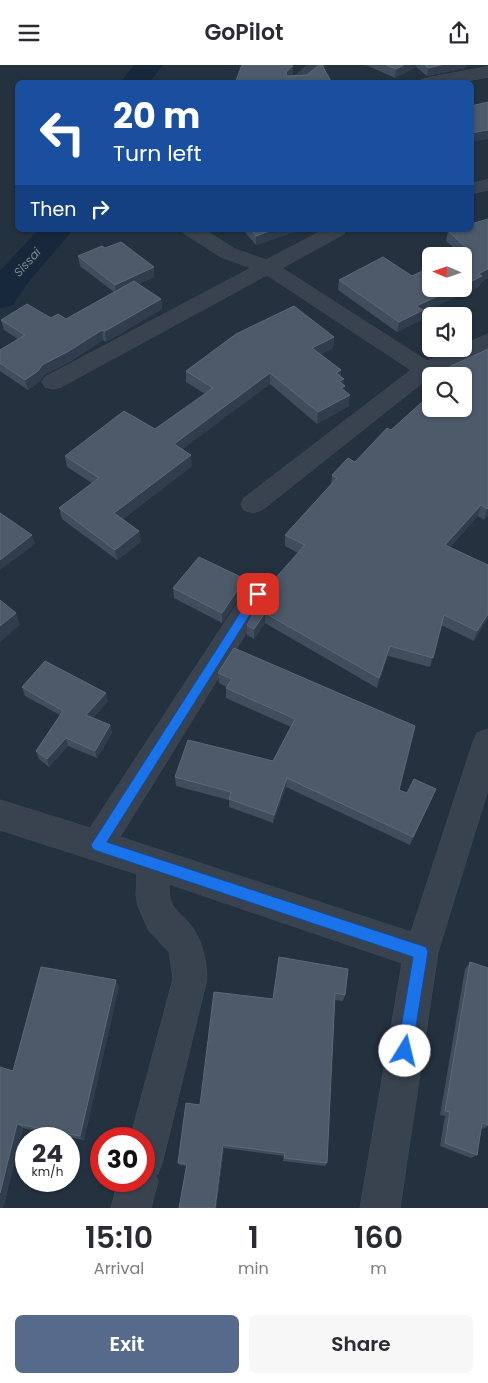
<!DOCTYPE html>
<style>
body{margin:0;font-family:Poppins,sans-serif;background:#f7f7f7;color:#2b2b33;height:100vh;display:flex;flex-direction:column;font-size:19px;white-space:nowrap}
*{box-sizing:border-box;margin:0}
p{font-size:16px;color:#7c7c81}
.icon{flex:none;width:28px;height:28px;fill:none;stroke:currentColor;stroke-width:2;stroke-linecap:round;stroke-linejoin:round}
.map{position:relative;height:1143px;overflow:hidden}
.drawer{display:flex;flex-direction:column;background:#fff;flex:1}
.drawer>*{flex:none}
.top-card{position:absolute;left:15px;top:15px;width:459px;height:152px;border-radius:8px;box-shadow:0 1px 4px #0004;background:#1a4fa0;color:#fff;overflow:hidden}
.needle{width:32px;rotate:272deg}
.fabs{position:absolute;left:422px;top:182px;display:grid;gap:10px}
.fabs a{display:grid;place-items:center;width:50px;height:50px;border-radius:8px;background:#fff;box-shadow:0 1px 4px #0004;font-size:25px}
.speed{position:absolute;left:15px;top:1062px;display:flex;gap:10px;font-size:25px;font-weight:700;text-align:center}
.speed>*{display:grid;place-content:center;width:65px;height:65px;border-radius:50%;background:#fff;box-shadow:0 1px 4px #0004;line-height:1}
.speed small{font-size:12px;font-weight:400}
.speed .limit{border:8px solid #d22;background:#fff;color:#111}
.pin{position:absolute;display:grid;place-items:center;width:42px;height:42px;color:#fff;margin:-21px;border-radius:10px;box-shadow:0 2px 8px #0006}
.me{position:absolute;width:55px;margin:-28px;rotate:9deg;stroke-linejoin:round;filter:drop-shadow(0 0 4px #0008)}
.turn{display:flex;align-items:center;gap:18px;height:105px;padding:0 15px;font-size:22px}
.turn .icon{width:65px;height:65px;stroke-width:2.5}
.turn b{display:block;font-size:35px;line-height:42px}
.then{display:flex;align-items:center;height:48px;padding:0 15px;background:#0003;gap:10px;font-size:19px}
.eta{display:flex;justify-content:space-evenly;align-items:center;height:85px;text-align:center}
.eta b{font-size:30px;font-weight:600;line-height:35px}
.primary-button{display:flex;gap:10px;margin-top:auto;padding:10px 15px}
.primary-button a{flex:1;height:58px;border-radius:8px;background:#566b8c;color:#fff;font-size:20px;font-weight:600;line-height:58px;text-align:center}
.primary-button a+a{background:#f7f7f7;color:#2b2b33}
header{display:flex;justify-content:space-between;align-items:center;height:65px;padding:0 15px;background:#fff;font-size:22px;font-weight:600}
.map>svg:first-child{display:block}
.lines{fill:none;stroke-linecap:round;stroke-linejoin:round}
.river{fill:#17283d;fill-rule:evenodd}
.minor-casing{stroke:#424c58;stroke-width:1}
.minor{fill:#38434f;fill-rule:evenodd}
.wall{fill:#3f4d5d}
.shaded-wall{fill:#2f3d4c}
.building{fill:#4c5a69;stroke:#5c6978}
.route{fill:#1a73e8;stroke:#114b97}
.labels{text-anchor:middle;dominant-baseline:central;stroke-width:5;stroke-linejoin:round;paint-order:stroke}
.far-water-label{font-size:12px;font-style:italic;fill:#6e8aa9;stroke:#1d2834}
</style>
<header><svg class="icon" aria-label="menu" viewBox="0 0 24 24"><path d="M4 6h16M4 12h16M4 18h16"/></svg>GoPilot<svg class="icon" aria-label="share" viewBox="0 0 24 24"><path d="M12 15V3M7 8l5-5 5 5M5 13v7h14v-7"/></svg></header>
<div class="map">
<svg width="488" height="1143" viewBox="0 0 488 1143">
<rect width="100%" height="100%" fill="#24313f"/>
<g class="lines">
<g class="river">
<polygon points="134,0 163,0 149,18 120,18"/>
<polygon points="38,165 73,165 26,220 13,240 0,243 0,206"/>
</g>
<g class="minor-casing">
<g id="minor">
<polygon points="308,0 326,0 305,18 287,18"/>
<polygon points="488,2 488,12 456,18 419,18 421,15 427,13"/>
<polygon points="488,115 488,125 471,129 471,119"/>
<polygon points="183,165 205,165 235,184 266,195 323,165 346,165 344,169 282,203 427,296 453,284 464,284 464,279 488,269 488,284 431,311 262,445 253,448 244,445 241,439 244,433 411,305 267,210 61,322 53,324 45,322 42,317 45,312 251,203 221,192 185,169"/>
<path d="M257,518l9,4 4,7 -4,7 -146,236 291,95 62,-190 4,-9 11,-4v61l-50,162 -38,256h-40l42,-245 -233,-79c0,28 9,24 23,43 11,15 14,34 15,52l-44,181 -5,14 -3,1 3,6 -7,27h-40l7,-27h26v-42h-14l43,-160 -4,-27 -20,-21 -11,-25 -2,-11 1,-21 -137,-44v-30l90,28 158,-241z"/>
</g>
</g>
<use href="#minor" class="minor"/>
</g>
<g class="wall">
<polygon points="366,0 466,0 465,3 427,11 416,2 395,13"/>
<polygon points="488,154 488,213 481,217 479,222 422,247 421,255 397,267 338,225 339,215 412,211 461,189 446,176 448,166"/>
<polygon points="243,165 300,165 256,180"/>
<polygon points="105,183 154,212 138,219 161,234 162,244 106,277 103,275 71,296 44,310 40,316 28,325 0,306 0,285 18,274 4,265 1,255 51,253 66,254 114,227 80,201 78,191"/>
<polygon points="334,272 333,283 321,289 341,305 341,312 349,341 317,359 270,319 182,384 192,401 123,454 139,466 141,477 117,495 62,454 59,443 92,418 67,402 65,391 155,364 205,329 186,317 186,306"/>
<polygon points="488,284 488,450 484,455 478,451 450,482 488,500 488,553 474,576 441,560 430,602 388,591 377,623 265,558 254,574 247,570 247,560 298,488 285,481 285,470 331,419 332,410 355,397 391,365 464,311 431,311 432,310"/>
<polygon points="431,312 431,322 429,321"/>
<polygon points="173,523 245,523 222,558 174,533"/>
<polygon points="234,583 399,725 407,728 432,733 410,780 286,722 273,758 229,742 229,735 176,721 175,712 273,696 291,662 226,633 226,623 227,622 219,618 218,608"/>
<polygon points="22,622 108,636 93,653 110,660 112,668 97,693 68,681 49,702 39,694 36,686 60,650 25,631"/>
<polygon points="470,897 488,903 488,1061 483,1064 481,1063 477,1090 471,1093 440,1081 445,1051 440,1050 465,904"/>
<polygon points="348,904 345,930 343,936 335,935 327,1098 325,1101 283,1096 284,1091 224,1083 216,1143 179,1143 186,1101 180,1100 178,1098 200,1040 273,934"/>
<polygon points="119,921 84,1075 23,1063 3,1143 13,1006"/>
</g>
<g class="shaded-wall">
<polygon points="404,0 417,0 416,2 395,13 396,4"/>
<polygon points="441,0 466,0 465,3 427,11 428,3"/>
<polygon points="293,1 293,10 286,17 286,7"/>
<polygon points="488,65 488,74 471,77 471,68"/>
<polygon points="272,165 300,165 256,180 256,171"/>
<polygon points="154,202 154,212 116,229 115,220"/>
<polygon points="488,204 488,213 481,217 479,222 422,247 421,255 397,267 399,257 416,241 454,224 464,224 464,220 478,209"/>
<polygon points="161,234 162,244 106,277 105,266"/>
<polygon points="102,265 103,275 71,296 44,310 40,316 28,325 25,315 42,300"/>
<polygon points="334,272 333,283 312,294 312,283"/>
<polygon points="341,305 340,316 344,314 343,322 345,321 344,332 336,308"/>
<polygon points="270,308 270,319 175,390 174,379"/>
<polygon points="350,330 349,341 317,359 318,347"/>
<polygon points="191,390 192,401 116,459 114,448"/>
<polygon points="481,440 478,451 442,490 445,480"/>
<polygon points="488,443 488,450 484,455 487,444"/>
<polygon points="139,466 141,477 117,495 115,485"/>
<polygon points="32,470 35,479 0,505 0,495"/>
<polygon points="245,514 245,523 222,558 222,548"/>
<polygon points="16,548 20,560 0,577 0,561"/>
<polygon points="265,548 265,558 254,574 254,564"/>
<polygon points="488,549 488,553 474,576 477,566"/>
<polygon points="390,581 388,591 377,623 379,613"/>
<polygon points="106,628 108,636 88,658 86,650"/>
<polygon points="110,660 112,668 97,693 95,686"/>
<polygon points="66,673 68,681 49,702 47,694"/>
<polygon points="287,713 286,722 273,758 274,750"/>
<polygon points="436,724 432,733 410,780 413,772"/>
<polygon points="116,915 119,921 84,1075 80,1071"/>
<polygon points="17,1059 23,1063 3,1143 0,1143 0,1128"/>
<polygon points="223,1080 224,1083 216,1143 215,1143"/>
</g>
<g class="building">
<polygon points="242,0 288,0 293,1 286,7 287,11 307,10 319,0 322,0 332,18 235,18"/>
<polygon points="386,0 404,0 396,4"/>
<polygon points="425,0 441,0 428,3"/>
<polygon points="488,37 488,65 471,68 471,41"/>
<polygon points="488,154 488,204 478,209 482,211 464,220 464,191 457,191 470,186 448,166 471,165 471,159"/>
<polygon points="251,165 272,165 256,171"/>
<polygon points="121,177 154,202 115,220 78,191 102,181 105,183"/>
<polygon points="383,192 412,211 431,202 431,224 454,224 416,241 423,245 399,257 339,215"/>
<polygon points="134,216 161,234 105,266 102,265 69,286 42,300 38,306 25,315 0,298 0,285 25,270 1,255 27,239 51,253 58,249 66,254"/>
<polygon points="294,241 334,272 312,283 341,305 336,308 344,314 339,316 345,321 341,323 350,330 318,347 270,308 174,379 191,390 114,448 139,466 115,485 59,443 99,413 65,391 124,346 155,364 213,323 186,306 236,269"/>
<polygon points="488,284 488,443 487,444 481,440 445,480 488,500 488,549 477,566 444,550 433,593 390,581 379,613 265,548 254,564 247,560 272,517 305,480 285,470 337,413 332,410 348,393 355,397 387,363 391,365 431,329 431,344 464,344 464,311 433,311 432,310"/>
<polygon points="0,448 32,470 0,495"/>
<polygon points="199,492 245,514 222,548 173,523"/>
<polygon points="0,535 16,548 0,561"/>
<polygon points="234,583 415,661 399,725 407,728 414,714 436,724 413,772 287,713 274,750 229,734 231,727 175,712 188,675 273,696 295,654 226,623 232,614 218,608"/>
<polygon points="45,596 106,628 86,650 110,660 95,686 66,673 47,694 36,686 63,646 22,622"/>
<polygon points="279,892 348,904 345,930 335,928 327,1098 284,1093 285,1088 223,1080 215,1143 179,1143 187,1099 178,1098 186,1038 200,1040 214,927 273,934"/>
<polygon points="470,897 488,903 488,1060 482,1058 477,1090 445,1078 450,1047 445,1046"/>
<polygon points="41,902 116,915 80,1071 17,1059 0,1128 0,1002 13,1006"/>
</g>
<polygon class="route" points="258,525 261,526 263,529 261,532 107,777 426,882 428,887 412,986 410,991 405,993 400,991 397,986 413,892 97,786 93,784 91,780 254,526"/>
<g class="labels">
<g class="far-water-label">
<text transform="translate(27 197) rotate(-48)">Sissai</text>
</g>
</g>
</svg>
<div class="fabs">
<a><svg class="needle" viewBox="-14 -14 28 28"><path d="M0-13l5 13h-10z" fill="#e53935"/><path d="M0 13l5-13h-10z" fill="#7c7c81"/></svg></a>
<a><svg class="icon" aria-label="sound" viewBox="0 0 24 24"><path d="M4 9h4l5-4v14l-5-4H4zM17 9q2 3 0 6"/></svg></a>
<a><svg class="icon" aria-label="search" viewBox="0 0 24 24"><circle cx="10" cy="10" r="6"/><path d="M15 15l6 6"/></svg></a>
</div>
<div class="speed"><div>24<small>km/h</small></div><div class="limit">30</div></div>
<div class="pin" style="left:258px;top:529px;background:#d93025"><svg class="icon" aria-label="arrive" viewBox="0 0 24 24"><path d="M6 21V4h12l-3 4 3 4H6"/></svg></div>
<svg class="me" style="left:405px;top:986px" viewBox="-20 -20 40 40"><circle r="19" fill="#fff"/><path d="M0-13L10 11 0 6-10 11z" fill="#1a73e8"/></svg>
<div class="top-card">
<div class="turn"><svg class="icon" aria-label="left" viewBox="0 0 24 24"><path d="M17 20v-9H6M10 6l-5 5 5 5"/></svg><div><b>20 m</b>Turn left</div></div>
<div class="then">Then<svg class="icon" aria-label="right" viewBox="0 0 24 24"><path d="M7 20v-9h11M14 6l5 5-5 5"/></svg></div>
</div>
</div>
<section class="drawer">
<div class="eta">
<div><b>15:10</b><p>Arrival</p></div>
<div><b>1</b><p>min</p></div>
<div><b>160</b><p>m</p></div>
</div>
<div class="primary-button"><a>Exit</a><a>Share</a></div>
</section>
